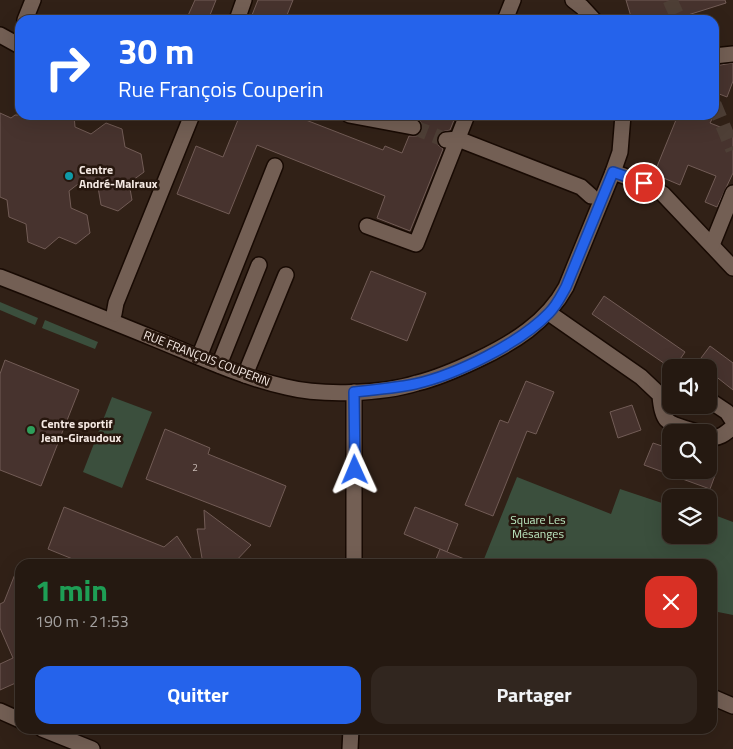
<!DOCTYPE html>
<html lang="fr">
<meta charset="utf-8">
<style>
body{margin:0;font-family:"Titillium Web",sans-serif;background:#31261f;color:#f1f3f6;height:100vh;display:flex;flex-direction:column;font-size:19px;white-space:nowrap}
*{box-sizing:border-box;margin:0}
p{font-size:16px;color:#a3a09f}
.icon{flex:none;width:28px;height:28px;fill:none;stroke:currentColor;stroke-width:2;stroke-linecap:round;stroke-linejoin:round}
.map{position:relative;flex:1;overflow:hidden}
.drawer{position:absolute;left:15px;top:559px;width:702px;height:175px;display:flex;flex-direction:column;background:#251911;border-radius:15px;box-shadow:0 5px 20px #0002,0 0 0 1px #423831}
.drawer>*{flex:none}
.banner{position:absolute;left:15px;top:15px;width:704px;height:105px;border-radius:15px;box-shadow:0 5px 20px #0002,0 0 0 1px #423831;background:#2563eb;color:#fff;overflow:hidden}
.buttons{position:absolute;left:662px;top:359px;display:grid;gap:10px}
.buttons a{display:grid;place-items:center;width:55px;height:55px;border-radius:10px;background:#251911;box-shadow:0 5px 20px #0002,0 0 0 1px #423831;font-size:25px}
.pin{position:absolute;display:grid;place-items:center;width:42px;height:42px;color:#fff;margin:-21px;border:2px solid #fff;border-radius:50%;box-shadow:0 1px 5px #0007}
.me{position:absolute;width:55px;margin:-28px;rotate:359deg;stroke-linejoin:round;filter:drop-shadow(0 0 4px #0008)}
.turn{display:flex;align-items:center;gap:18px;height:105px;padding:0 20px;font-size:22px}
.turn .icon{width:65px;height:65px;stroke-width:2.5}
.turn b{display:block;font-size:35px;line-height:42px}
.round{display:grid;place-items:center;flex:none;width:52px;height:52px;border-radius:15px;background:#31261f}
.summary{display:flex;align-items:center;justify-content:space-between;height:85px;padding:0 20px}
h1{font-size:30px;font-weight:700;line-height:38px;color:#1e9e55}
.cta{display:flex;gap:10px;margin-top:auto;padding:10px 20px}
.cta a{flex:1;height:58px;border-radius:15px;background:#2563eb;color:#fff;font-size:20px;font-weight:700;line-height:58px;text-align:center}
.cta a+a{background:#31261f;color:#f1f3f6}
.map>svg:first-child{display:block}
.green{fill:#3b4f3d}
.building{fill:#47332e;stroke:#725c56}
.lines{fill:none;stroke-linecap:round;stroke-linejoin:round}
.minor-tunnel{stroke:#4e3f36;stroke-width:15;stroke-dasharray:15 8;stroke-linecap:butt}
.highway-tunnel{stroke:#4e3f36;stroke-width:15;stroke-dasharray:15 8;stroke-linecap:butt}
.minor-casing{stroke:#180a03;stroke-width:18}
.minor{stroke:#735f54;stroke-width:15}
.route-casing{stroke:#184099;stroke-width:12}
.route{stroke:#2563eb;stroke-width:9}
.culture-dot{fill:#0f9aa8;stroke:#27170e;stroke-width:2}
.leisure-dot{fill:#2e9e5b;stroke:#27170e;stroke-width:2}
.labels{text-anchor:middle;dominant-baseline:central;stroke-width:5;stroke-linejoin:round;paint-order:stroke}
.number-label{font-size:10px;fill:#cabcb6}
.poi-label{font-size:12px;font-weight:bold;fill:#f5e9e3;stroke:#27170e;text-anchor:start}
.street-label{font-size:12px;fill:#f5e9e3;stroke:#27170e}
.park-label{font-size:12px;fill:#bdeac2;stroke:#27170e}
</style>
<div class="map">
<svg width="733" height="749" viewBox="0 0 733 749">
<rect width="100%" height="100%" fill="#312117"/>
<g class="green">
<polygon points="0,302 38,318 35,325 0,310"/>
<polygon points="45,320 98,342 95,349 42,328"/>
<polygon points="112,397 152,412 122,488 83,472"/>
<polygon points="517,477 611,514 620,489 671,506 671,535 709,535 709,513 733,522 733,615 713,611 712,564 482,564"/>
</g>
<g class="building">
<polygon points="195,0 216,0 208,20 186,20"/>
<polygon points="258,0 293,0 285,20 250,20"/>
<polygon points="626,0 725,0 726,3 672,20 632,20"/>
<polygon points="733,63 733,81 727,97 714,92 714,66"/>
<polygon points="0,113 11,118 15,115 74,115 75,127 91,134 106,123 122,129 125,147 141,154 144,172 129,183 132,200 118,211 101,205 98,187 82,181 69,191 71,208 87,215 90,233 76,244 59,237 45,249 28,242 26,224 9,217 7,200 0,197"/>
<polygon points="240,115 293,115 383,150 385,146 402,153 409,136 417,136 422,129 422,123 416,118 418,115 456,115 450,130 441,132 437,136 438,145 443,149 410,231 377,218 385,196 257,145 229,214 177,194 196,146 223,157"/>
<polygon points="678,115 687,119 689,115 714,115 710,123 733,132 733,173 717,207 705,202 716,176 688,165 680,185 654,174"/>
<polygon points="371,271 426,293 407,341 351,319"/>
<polygon points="604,296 685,352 674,368 671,368 592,314"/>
<polygon points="710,346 733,363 733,390 709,371 709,368 704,368 698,362"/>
<polygon points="5,360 79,390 41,486 0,470 0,374"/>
<polygon points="526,381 554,392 536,434 527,431 493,516 465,505 500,420 508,423"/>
<polygon points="632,405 641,430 618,438 610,412"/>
<polygon points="165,429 210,448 208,454 286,486 270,527 146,479"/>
<polygon points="653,443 671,449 671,470 717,470 710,489 644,465"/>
<polygon points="64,507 164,547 177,536 195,564 85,564 48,549"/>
<polygon points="415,507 458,524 447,552 404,534"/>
<polygon points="204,510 251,545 233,564 203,564 197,529 205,529"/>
<polygon points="440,549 474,563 474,564 434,564"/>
<polygon points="19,564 20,681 0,690 0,664 13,658 0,628 0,604 4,602"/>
</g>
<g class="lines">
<polyline class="minor-tunnel" points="413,127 446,140"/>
<g class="highway-tunnel">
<polyline points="670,0 679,20"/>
<polyline points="714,104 733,150"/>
</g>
<g class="minor-casing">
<g id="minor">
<polyline points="573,0 582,7 594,20"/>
<polyline points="25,20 33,0"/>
<polyline points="237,20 244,0"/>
<polyline points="505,20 513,0"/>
<polyline points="0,35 20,46"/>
<polyline points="714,56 733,54"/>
<polyline points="349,115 413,127"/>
<polyline points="446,140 458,139 581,187 591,196"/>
<polyline points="613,172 644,183 663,194 733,268"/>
<polyline points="367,226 416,244 467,115"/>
<polyline points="712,245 733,193"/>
<path d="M0,277c52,20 103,41 155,62 42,17 86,38 131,48 36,9 96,7 131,-4 21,-5 41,-14 60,-23 36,-17 70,-38 89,-73l47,-115 7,-20 3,-37"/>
<path d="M549,313l92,64 19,18c2,32 10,28 37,37"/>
<polyline points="114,314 116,303 192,115"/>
<polyline points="199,357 275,166"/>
<polyline points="219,365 259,265"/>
<polyline points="245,375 286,275"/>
<polyline points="709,400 727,412 733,421"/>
<path d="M709,437c9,3 17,-4 24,-10"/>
<polyline points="354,564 354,392"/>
<polyline points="712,697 733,706"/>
<polyline points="0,711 20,720"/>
<polyline points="42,729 92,749"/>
<polyline points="350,749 351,729"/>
</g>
</g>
<use href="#minor" class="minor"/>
</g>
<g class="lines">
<g class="route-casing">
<path id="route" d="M355,470l-1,-78c20,-2 41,-4 61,-8 41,-9 105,-41 134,-71 8,-8 12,-17 17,-26l47,-115 31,11"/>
</g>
<use href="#route" class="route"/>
</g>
<circle class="culture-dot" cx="69" cy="176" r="5"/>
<circle class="leisure-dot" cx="31" cy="430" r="5"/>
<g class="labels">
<g class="number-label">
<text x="195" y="467">2</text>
</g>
<g class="poi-label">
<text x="79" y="169">Centre<tspan x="79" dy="14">André-Malraux</tspan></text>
<text x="41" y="423">Centre sportif<tspan x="41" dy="14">Jean-Giraudoux</tspan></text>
</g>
<g class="street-label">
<text transform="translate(207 358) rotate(21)">RUE FRANÇOIS COUPERIN</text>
</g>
<g class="park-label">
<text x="538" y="519">Square Les<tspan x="538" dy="14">Mésanges</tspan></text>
</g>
</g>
</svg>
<div class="buttons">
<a><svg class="icon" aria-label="sound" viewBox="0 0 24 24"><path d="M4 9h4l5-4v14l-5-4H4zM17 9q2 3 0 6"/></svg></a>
<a><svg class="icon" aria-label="search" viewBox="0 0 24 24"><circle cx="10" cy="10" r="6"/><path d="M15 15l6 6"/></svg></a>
<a><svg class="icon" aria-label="layers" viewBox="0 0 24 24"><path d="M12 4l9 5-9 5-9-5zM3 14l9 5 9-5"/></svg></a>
</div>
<div class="pin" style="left:644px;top:183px;background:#d93025"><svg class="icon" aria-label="arrive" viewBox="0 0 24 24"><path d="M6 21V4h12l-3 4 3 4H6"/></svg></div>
<svg class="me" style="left:355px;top:470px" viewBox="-20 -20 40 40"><path d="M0-17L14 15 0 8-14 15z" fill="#2563eb" stroke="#fff" stroke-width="4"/></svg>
<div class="banner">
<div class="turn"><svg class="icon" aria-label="right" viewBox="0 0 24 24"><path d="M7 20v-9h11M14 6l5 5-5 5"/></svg><div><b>30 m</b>Rue François Couperin</div></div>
</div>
<section class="drawer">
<div class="summary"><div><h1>1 min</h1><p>190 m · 21:53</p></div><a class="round" style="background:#d93025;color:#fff"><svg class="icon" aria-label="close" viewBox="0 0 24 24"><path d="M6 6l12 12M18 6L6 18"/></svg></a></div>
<div class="cta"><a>Quitter</a><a>Partager</a></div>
</section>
</div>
